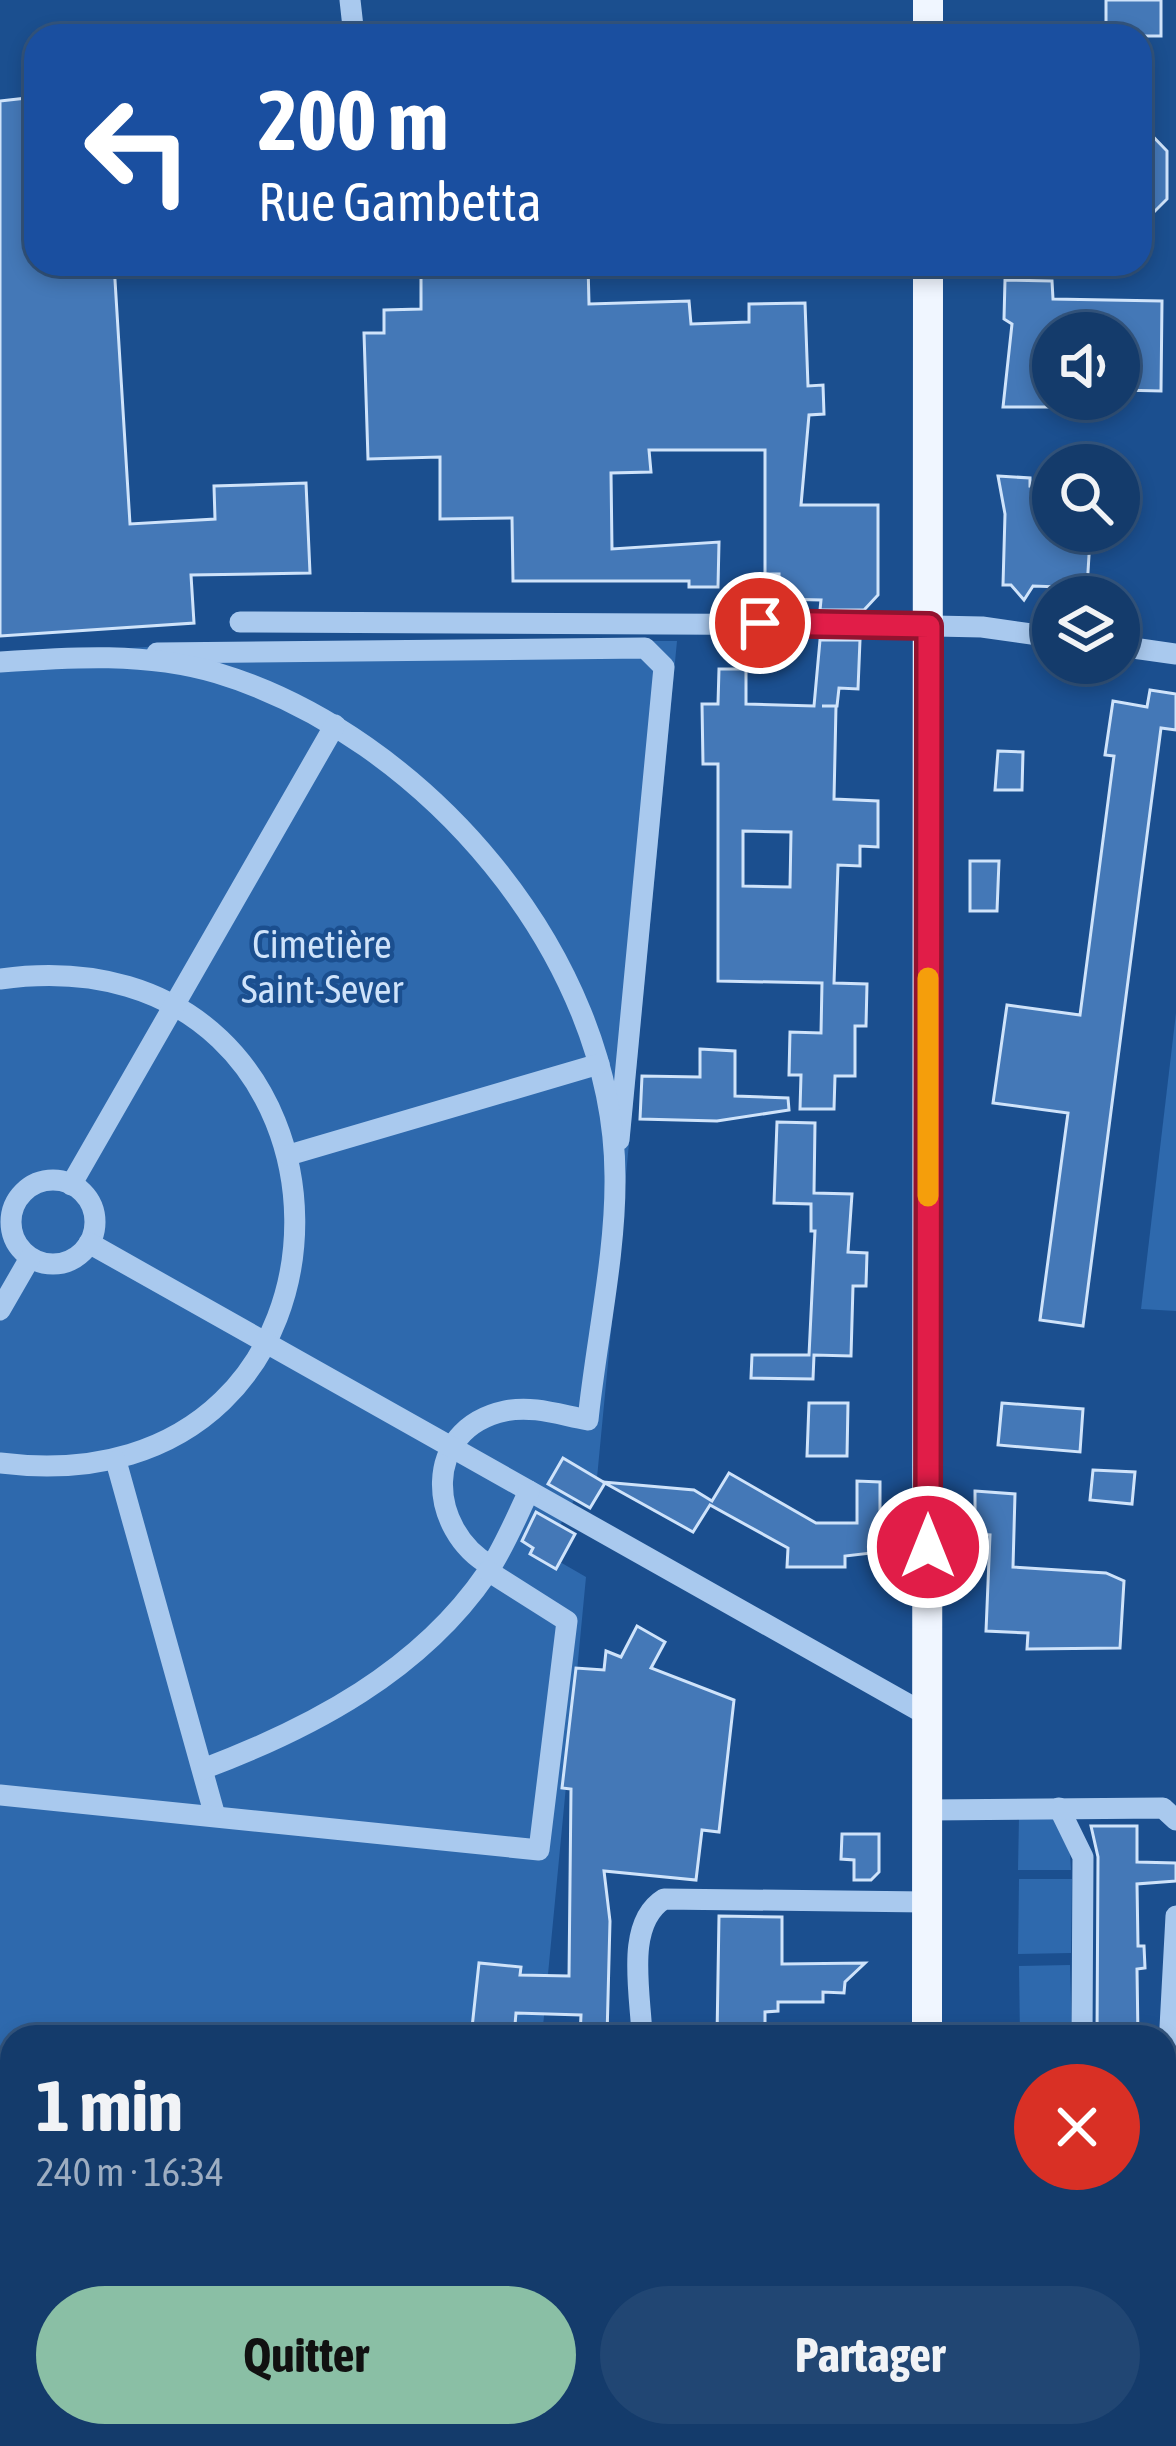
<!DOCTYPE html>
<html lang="fr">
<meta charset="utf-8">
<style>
body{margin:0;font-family:"Asap Condensed",sans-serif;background:#214673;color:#f1f3f6;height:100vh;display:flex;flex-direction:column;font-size:45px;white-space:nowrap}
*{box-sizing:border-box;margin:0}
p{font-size:39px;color:#9dadc1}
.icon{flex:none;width:66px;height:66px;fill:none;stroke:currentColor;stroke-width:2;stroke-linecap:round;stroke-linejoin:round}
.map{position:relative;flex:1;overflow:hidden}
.panel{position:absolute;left:0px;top:2025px;width:1176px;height:423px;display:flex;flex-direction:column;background:#143b6b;border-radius:36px 36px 0 0;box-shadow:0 6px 18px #0003,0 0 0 3px #33557e}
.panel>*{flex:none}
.hud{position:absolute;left:24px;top:24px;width:1128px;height:252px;border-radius:36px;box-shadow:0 6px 18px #0003,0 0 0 3px #33557e;background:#1a4fa0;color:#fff;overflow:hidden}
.controls{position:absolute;left:1032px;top:312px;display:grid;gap:24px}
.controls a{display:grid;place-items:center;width:108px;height:108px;border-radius:50%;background:#143b6b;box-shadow:0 6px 18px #0003,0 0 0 3px #33557e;font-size:60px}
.pin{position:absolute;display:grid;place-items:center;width:102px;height:102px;color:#fff;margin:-51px;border:6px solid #fff;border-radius:50%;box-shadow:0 3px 12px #0007}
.me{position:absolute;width:132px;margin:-66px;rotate:0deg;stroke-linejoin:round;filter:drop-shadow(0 0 9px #0008)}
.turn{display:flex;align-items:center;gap:42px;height:252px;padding:0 36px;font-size:54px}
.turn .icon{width:156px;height:156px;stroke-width:2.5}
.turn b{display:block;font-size:84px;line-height:102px}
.round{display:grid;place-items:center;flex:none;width:126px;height:126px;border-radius:63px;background:#214673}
.summary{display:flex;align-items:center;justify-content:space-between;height:204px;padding:0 36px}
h1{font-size:72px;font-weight:700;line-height:90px}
.primary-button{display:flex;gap:24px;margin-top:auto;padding:24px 36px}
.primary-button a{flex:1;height:138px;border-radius:72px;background:#8abfa5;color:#111;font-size:48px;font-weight:700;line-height:138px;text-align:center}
.primary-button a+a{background:#214673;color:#f1f3f6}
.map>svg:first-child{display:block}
.green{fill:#2e69ad}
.building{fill:#4478b7;stroke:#cfe3fa;stroke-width:3;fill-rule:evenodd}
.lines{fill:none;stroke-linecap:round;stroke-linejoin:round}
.minor{stroke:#a9c9ee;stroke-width:21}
.major{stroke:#f0f6ff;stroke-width:30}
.route-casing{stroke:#92132f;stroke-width:30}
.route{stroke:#e11d48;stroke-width:21}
.slow{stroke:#f59e0b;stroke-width:21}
.labels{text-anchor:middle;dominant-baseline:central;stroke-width:9;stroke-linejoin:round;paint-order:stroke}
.park-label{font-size:39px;fill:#cfe3fa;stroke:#1b4f8f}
</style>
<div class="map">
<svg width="1176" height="2446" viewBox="0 0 1176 2446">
<rect width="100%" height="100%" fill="#1b4f8f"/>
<g class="green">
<polygon points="677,641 597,1478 605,1483 590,1508 574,1500 558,1529 573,1538 560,1562 586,1577 542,2037 12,2037 12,2436 502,2436 501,2446 0,2446 0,656 226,642"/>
<polygon points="1176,1013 1176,1311 1141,1309"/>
<polygon points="1019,1817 1052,1817 1069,1839 1071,1870 1018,1870"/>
<polygon points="1019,1879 1072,1879 1071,1953 1018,1954"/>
<polygon points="1070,1965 1072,2037 1020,2037 1019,1966"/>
</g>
<g class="building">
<rect x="1106" y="0" width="55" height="36"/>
<polygon points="36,97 36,264 114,264 130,524 215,519 214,486 306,483 310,573 191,575 194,623 0,636 0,101"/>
<polygon points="1140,123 1167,151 1167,199 1140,226"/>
<polygon points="588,264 589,304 689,301 691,324 749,322 749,304 805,303 808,386 823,385 824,414 809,415 801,505 878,505 878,595 864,610 820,610 821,600 779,599 779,574 765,574 765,450 649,450 651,472 611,473 612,549 719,542 718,587 689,587 689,581 513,581 512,518 440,519 440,457 368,459 364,333 384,333 384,310 421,309 421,266"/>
<polygon points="1005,280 1052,281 1053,299 1162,301 1161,391 1119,390 1119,333 1053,333 1050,407 1003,407 1012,324 1004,319"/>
<polygon points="998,476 1030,478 1030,486 1050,487 1048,537 1090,539 1087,588 1033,586 1024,600 1011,585 1003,585 1005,514"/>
<path d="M820,640h40l-2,49 -19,-1 -2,18h-15h14l-2,93 44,2v46l-18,-1v20l-22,-1 -4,118 33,1 -1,42h-11v50h-20l-1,33h-34l1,-34h-12l1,-43 31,1 1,-50 -104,-2v-217h-15l-1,-60h16l1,-35h27v35l68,2zM743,831l48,1 -1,55 -47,-1z"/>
<polygon points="1150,690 1176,694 1176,730 1161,728 1083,1326 1040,1320 1068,1113 993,1103 1007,1005 1080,1015 1114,756 1105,755 1113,701 1147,707"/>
<polygon points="998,751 1023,752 1022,790 995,790"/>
<polygon points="970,861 999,861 997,911 970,911"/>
<polygon points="700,1049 735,1051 735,1096 788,1098 789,1110 717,1121 640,1119 642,1076 700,1077"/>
<polygon points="777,1122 815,1123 814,1193 852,1194 848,1252 867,1253 866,1286 853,1286 851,1356 814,1355 813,1379 751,1378 752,1355 809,1355 815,1231 811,1231 811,1204 774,1203"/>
<polygon points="809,1403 848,1403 847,1456 807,1456"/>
<polygon points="1002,1403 1083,1409 1080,1452 998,1445"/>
<polygon points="563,1458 605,1483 590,1508 548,1484"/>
<polygon points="1093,1470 1135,1472 1132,1504 1090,1500"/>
<polygon points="729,1473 816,1523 857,1523 857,1481 880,1482 880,1552 845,1556 845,1567 787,1567 788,1548 710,1505 693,1532 603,1482 694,1490 712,1501"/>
<polygon points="975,1491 1015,1494 1013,1567 1106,1573 1124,1581 1120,1648 1027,1649 1028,1633 986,1631 990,1535 975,1534"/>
<polygon points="536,1512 575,1534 556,1569 530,1554 533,1548 522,1541"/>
<polygon points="637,1626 665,1642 651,1668 734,1700 719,1832 702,1830 696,1880 604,1871 610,1921 607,2037 580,2037 581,2015 516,2013 514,2037 471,2037 479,1963 521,1967 520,1975 569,1976 571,1789 562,1788 576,1668 604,1670 606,1651 621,1657"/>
<polygon points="1091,1826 1137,1826 1137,1862 1176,1863 1176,1881 1137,1884 1138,1946 1144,1946 1145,1968 1137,1969 1138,2037 1097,2037 1098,1857"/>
<polygon points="842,1834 879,1834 879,1872 871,1880 854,1880 854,1860 841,1859"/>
<polygon points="719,1916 782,1917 782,1964 865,1963 845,1982 844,1993 823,1992 823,2002 778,2002 778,2011 765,2012 765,2037 717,2037"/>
</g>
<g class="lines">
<g class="minor">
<polyline points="350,0 354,36"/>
<polyline points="240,622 888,625 982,627 1053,637"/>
<polyline points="1119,646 1176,654"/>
<polyline points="157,653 645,648 664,667 619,1140"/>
<path d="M0,662c71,-5 147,-10 217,11 206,62 397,282 398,503 1,78 -19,166 -27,244 -28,-5 -55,-15 -83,-9 -84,18 -78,119 -14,155"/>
<path d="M0,979c388,-54 398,534 0,484"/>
<polyline points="289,1155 599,1064"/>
<circle cx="53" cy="1222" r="42"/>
<polyline points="71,1185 335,725"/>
<polyline points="89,1243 927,1715"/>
<polyline points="0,1310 30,1258"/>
<polyline points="116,1461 215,1816"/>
<path d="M203,1769c109,-41 217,-98 284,-196 17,-25 29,-55 42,-82"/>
<polyline points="0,1795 539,1850 567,1621 488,1571"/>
<polyline points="1059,1808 1083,1857 1082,2037"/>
<polyline points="928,1810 1163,1808 1176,1820"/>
<path d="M642,2037c-1,-42 -18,-113 22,-138l262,3"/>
<polyline points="1164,2139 1176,1916"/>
</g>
<g class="major">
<polyline points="928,0 928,36"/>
<polyline points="927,2037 928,264"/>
<polyline points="927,2446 927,2436"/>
</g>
</g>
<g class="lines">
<g class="route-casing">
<polyline id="route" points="760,623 929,626 928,1547"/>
</g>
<use href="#route" class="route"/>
<polyline class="slow" points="928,1196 928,978"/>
</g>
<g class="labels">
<g class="park-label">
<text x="322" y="944">Cimetière<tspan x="322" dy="45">Saint-Sever</tspan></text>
</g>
</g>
</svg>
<div class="controls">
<a><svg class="icon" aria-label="sound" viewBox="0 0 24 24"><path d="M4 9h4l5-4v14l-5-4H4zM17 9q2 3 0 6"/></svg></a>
<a><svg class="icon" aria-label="search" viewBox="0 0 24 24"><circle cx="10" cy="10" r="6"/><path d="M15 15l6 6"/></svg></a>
<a><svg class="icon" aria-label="layers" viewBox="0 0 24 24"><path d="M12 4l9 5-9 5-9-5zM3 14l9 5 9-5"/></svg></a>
</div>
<div class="pin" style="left:760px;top:623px;background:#d93025"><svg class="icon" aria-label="arrive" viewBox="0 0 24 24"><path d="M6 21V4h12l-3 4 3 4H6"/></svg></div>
<svg class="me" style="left:928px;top:1547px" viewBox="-20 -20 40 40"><circle r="17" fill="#e11d48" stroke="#fff" stroke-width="3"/><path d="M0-11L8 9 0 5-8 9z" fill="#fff"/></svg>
<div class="hud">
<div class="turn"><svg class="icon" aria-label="left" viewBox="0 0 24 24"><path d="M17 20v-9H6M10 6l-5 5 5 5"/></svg><div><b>200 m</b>Rue Gambetta</div></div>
</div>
<section class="panel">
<div class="summary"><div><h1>1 min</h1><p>240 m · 16:34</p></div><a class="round" style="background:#d93025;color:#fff"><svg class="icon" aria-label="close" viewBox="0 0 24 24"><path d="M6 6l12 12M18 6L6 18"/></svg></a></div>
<div class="primary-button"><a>Quitter</a><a>Partager</a></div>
</section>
</div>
